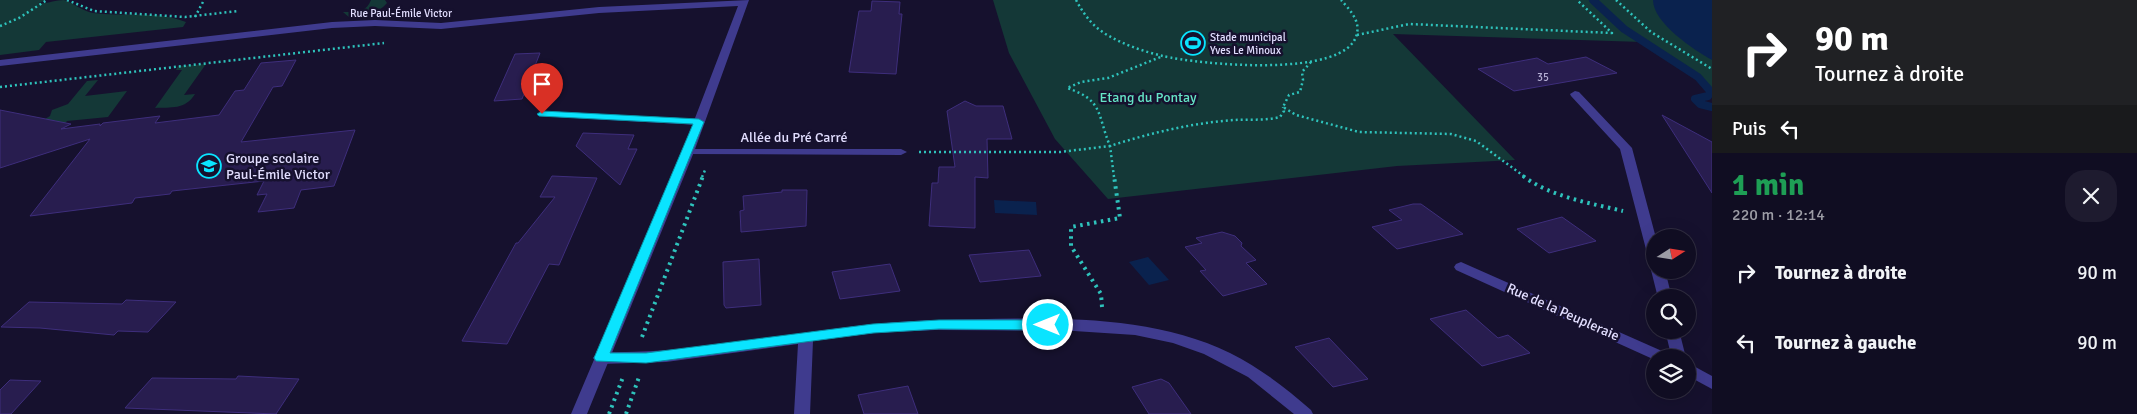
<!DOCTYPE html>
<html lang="fr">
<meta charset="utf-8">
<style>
body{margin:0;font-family:Signika,sans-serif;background:#1e1b2f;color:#f1f3f6;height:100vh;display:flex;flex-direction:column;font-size:19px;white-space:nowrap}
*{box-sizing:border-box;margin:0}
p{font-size:16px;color:#9c9ca5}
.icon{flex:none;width:28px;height:28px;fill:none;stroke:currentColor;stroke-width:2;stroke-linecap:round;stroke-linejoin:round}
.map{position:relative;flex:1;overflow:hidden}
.details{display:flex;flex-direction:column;background:#100d22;width:425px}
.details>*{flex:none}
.guide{background:#202124;color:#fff;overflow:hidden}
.needle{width:32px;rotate:78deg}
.tools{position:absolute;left:1646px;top:229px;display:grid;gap:10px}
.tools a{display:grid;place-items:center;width:50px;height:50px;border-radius:50%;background:#100d22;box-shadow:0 5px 20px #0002,0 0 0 1px #302d40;font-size:25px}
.pin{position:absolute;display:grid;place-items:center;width:42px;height:42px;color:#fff;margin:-51px -21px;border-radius:50% 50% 50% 0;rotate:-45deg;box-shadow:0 0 5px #0007}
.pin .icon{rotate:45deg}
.me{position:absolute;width:55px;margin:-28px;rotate:270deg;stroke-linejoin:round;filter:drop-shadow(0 0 4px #0008)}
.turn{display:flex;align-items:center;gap:18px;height:105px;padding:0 20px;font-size:22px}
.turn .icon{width:65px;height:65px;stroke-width:2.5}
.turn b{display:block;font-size:35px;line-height:42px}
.then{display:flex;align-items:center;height:48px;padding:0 20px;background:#0003;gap:10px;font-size:19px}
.round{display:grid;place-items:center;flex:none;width:52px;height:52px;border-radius:20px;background:#1e1b2f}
.head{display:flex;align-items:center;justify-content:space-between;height:85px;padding:0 20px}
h1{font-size:30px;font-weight:700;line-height:38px;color:#1e9e55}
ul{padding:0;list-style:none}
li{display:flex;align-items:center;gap:15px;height:70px;padding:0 20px}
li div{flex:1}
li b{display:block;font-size:19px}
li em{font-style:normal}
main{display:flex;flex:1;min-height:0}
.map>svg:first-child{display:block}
.green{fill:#143837}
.water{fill:#0a224e}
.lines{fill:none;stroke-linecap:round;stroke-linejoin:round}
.stream{stroke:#0a224e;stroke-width:8}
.building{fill:#281d4f;stroke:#3e2e7c}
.path-far1{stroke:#2ec3bc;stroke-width:2.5;stroke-dasharray:2 3;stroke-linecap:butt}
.path{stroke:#2ec3bc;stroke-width:4;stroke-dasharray:2.5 4.5;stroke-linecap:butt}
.service{fill:#3f3b8e;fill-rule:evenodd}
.minor{fill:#3f3b8e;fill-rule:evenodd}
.tertiary{fill:#3f3b8e;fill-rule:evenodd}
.route{fill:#0ae4ff;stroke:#0694a6}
.labels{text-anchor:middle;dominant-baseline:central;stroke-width:5;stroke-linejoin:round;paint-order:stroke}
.far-street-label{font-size:11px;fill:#e2deff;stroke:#16112e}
.far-poi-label{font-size:11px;fill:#e2deff;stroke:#16112e;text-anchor:start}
.number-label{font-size:11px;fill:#b4aed3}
.park-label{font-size:14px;fill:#65e4c6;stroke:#16112e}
.street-label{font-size:14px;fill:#e2deff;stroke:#16112e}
.poi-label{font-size:14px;fill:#e2deff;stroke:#16112e;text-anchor:start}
</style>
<main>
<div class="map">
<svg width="1712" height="414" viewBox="0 0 1712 414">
<rect width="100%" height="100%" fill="#16112e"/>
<g class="green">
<path d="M0,0h46l-7,3c8,1 16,-3 25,-3 10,3 18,11 29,13 31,4 63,-3 93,9l-3,5 -137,15 -7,8 -39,5z"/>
<path d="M371,0h14l2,3c-9,11 -24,13 -37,15l-7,-6c13,0 23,1 28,-12z"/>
<polygon points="993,0 1712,0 1712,88 1643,42 1393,34 1515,160 1397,166 1108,199 1055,139 1009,53"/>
<path d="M206,64l-22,31 11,-1c-10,16 -24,13 -40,14l27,-38h-6l2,-4z"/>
<polygon points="98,80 85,96 127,91 108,117 67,121 57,133 32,127 50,116 52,110 68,104 87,81"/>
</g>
<g class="water">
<path d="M1653,0h59v60c-18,-10 -59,-37 -59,-60z"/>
<polygon points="994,200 1036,202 1037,215 995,213"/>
<polygon points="1148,257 1169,280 1149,285 1129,262"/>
</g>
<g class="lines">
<polyline class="stream" points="1593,0 1624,29 1698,77 1711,92 1708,96 1695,99 1700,104 1712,107"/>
</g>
<g class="building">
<polygon points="872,1 900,2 899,14 902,14 896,74 849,72 859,11 871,11"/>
<polygon points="540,53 522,99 494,101 515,54"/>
<polygon points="1586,57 1617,73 1514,91 1478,69 1537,58 1548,64"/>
<polygon points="296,60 282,86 273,87 241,142 355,130 334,186 301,190 294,208 258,212 267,194 257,195 264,181 172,191 170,194 135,198 132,203 30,216 90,139 0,168 0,110 71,124 61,129 100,124 100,126 103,123 160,116 155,123 219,115 235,91 244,90 261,63"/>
<polygon points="965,101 976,106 1003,106 1012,139 987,139 988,178 975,177 975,228 929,226 932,183 938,183 939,167 955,167 947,111"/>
<polygon points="1662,115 1712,142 1712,193"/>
<polygon points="583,133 634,135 628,149 637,149 620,185 576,146"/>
<polygon points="552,176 597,178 559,265 549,264 507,344 462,341 516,243 518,243 555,197 540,197"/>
<polygon points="782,190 807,190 806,226 741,232 740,211 744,210 743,196 782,192"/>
<polygon points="1413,204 1421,204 1463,234 1397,249 1372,227 1402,220 1389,210"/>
<polygon points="1562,217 1596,241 1549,253 1517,229"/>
<polygon points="1222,232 1235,236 1242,243 1241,246 1256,260 1246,263 1267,284 1223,296 1200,271 1206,270 1185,247 1202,243 1196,238"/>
<polygon points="1029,250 1041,276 980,282 969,255"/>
<polygon points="759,259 761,305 726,308 724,305 723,262"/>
<polygon points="890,264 900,291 840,299 832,272"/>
<polygon points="126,300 176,302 148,332 118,331 114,335 40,328 1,327 29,302 122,304"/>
<polygon points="1466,310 1498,338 1508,335 1530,353 1482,366 1430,319"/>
<polygon points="1329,338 1368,379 1333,387 1295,347"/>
<polygon points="238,376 299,379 276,414 125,408 152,378 236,379"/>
<polygon points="1161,379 1169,383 1191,414 1149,414 1132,387"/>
<polygon points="10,380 41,381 11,414 0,414 0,390"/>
<polygon points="908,386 918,414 864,414 858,395"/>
</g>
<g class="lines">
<g class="path-far1">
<polyline points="67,0 94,11 185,17 238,11"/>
<path d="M1076,0c8,15 18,28 33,36 16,9 36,16 54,20 33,8 186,24 194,-23 3,-13 -8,-24 -16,-33"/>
<polyline points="1616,0 1651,32 1712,69"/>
<polyline points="195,17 204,0"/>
<polyline points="0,26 19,18 47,0"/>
<polyline points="1357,35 1409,24 1612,33 1577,0"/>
<polyline points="1311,62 1302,72 1303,80 1300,92 1289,95 1283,107 1296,115 1359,132 1451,134 1476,141 1525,177"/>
<polyline points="0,87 384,43"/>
<path d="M919,152h141l50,-6c-13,-31 -6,-46 -43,-58l14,-6 27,-4 55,-22"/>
<polyline points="702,177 706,168"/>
<path d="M1114,177l-4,-31c40,-13 82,-23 124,-26 15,-1 31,1 46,-3l4,-6 -1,-4"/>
</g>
<g class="path">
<path d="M1523,176c28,21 67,27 100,35"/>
<polyline points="1102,307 1101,294 1071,246 1071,227 1120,218 1114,176"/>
<polyline points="642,337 703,176"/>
<polyline points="609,414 623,377"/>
<polyline points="626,414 639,377"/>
</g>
<polygon class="service" points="542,111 699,119 705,122 699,125 538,116 537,114"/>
<g class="minor">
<polygon points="1575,91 1579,92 1632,148 1656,238 1655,261 1650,260 1648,257 1620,149 1571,96 1570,94"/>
<polygon points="688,149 901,149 907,152 901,155 684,154 682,152"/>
<polygon points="1461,262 1671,355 1665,330 1679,330 1686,358 1655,358 1655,360 1456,270 1454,267 1456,264"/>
<polygon points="1655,266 1655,270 1665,270 1672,298 1658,298 1651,270"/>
<path d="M935,320c95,-1 207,-10 295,33 30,15 56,35 81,57l2,4h-19l-46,-37 -44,-23 -31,-11 -38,-8 -61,-4 -139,-1 -60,3 -62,8 -3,73h-16l4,-70 -132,18 -65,2 -5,-2 -3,-4 3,-4 5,-2c112,3 222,-29 334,-32z"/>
<polygon points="1688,363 1712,376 1712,389 1688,376"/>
</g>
<polygon class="tertiary" points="749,0 694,152 587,414 571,414 682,152 738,6 599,13 441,29 375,26 332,28 0,66 0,60 332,22 375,20 441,23 599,7"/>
</g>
<polygon class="route" points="542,111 699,119 704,122 610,353 646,353 873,324 939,320 1048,320 1053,322 1055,325 1053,328 1048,330 939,329 873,333 646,363 596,361 594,358 693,124 539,116 537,114"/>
<defs>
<g id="stadium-ring" transform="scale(1.25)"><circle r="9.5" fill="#16112e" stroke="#0ae4ff" stroke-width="1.5"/><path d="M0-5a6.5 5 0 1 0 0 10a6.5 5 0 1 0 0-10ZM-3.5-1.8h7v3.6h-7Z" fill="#0ae4ff"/></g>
<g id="school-ring" transform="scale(1.25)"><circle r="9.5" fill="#16112e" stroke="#0ae4ff" stroke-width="1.5"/><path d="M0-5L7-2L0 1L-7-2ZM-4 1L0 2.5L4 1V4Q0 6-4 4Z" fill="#0ae4ff"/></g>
</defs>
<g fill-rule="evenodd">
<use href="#stadium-ring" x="1193" y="43"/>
<use href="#school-ring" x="209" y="166"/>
</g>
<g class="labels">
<g class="far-street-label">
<text x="401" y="13">Rue Paul-Émile Victor</text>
</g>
<g class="far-poi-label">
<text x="1210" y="37">Stade municipal<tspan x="1210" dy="13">Yves Le Minoux</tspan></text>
</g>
<g class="number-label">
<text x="1543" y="77">35</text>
</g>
<g class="park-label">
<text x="1148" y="97">Etang du Pontay</text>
</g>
<g class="street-label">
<text x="794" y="137">Allée du Pré Carré</text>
<text transform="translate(1563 312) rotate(24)">Rue de la Peupleraie</text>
</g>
<g class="poi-label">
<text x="226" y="158">Groupe scolaire<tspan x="226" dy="16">Paul-Émile Victor</tspan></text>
</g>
</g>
</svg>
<div class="tools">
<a><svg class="needle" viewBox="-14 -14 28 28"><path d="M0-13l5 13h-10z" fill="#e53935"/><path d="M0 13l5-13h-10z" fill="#9c9ca5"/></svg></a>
<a><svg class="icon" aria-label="search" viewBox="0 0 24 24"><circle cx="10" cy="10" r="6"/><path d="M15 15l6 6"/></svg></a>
<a><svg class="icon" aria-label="layers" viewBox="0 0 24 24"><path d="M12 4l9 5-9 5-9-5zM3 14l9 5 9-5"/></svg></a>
</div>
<div class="pin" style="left:542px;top:114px;background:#d93025"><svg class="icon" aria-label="arrive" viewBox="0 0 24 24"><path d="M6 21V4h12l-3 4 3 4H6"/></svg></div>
<svg class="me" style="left:1048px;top:325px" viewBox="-20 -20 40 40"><circle r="17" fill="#0ae4ff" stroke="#fff" stroke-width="3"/><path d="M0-11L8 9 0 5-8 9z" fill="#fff"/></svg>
</div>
<section class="details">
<div class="guide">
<div class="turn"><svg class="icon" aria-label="right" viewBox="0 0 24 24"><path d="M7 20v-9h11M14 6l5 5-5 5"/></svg><div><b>90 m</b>Tournez à droite</div></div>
<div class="then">Puis<svg class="icon" aria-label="left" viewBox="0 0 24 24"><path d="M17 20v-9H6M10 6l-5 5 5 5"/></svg></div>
</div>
<div class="head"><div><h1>1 min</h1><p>220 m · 12:14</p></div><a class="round"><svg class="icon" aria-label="close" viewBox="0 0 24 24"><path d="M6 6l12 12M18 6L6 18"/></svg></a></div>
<ul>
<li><svg class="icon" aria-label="right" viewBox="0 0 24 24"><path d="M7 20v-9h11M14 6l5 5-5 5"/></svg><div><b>Tournez à droite</b></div><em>90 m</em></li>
<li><svg class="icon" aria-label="left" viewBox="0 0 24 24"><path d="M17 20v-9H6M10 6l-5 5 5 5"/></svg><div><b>Tournez à gauche</b></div><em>90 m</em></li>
</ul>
</section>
</main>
